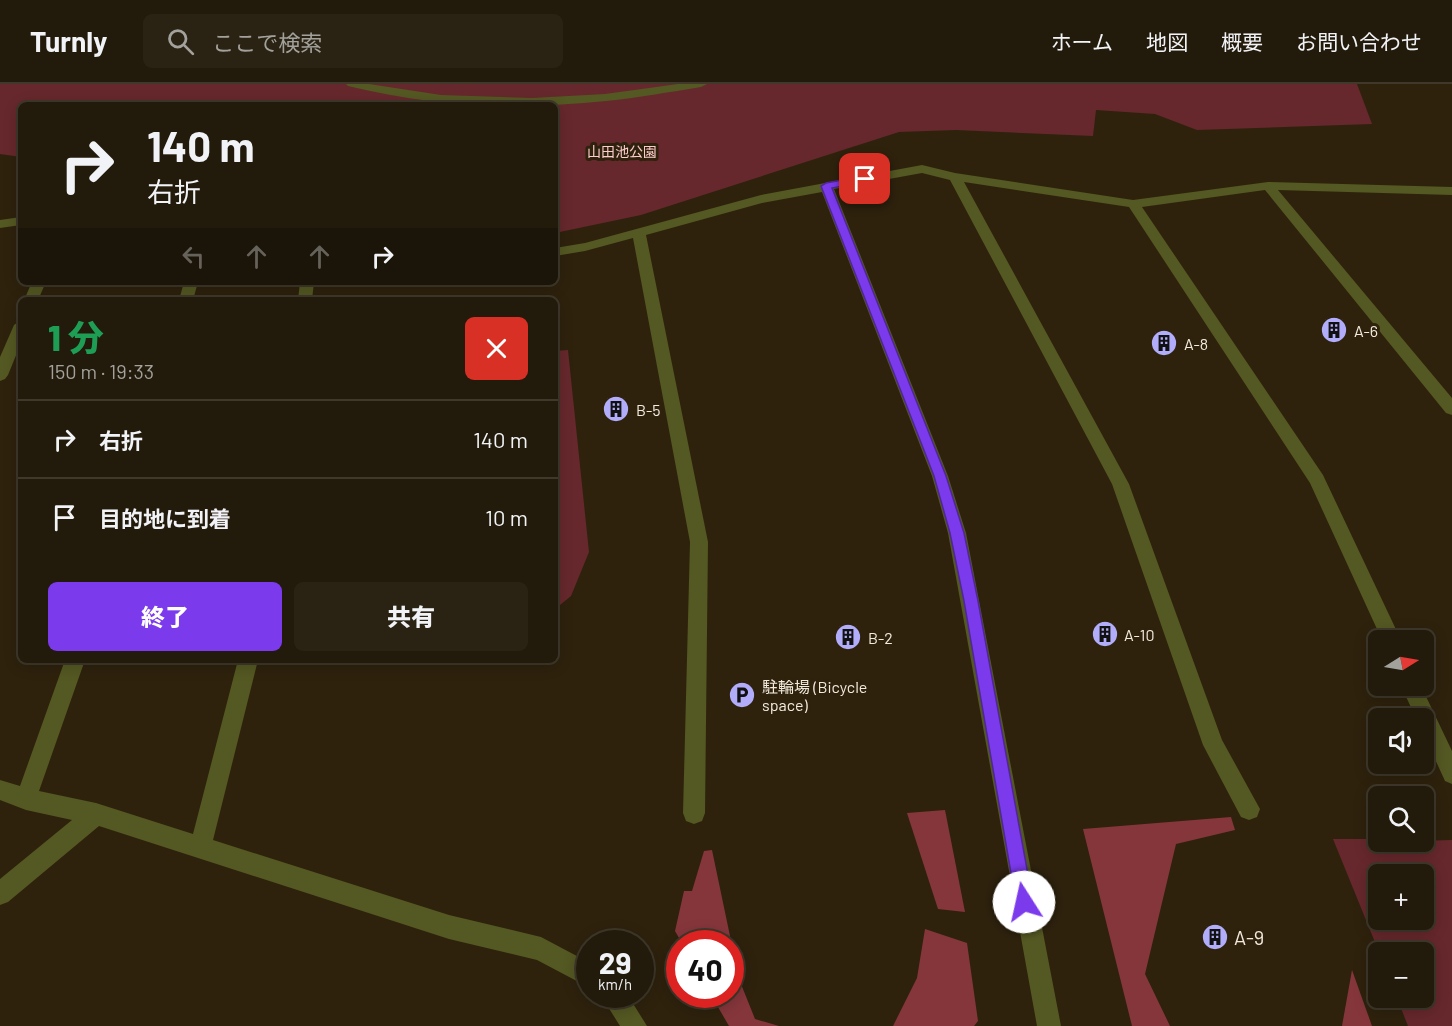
<!DOCTYPE html>
<html lang="ja">
<meta charset="utf-8">
<style>
body{margin:0;font-family:Barlow,"Noto Sans JP",sans-serif;background:#2a2313;color:#f1f3f6;height:100vh;display:flex;flex-direction:column;font-size:22px;white-space:nowrap}
*{box-sizing:border-box;margin:0}
p{font-size:20px;color:#a2a19c}
.icon{flex:none;width:33px;height:33px;fill:none;stroke:currentColor;stroke-width:2;stroke-linecap:round;stroke-linejoin:round}
.map{position:relative;flex:1;overflow:hidden}
.details{position:absolute;left:18px;top:213px;width:540px;height:366px;display:flex;flex-direction:column;background:#221a0a;border-radius:9px;box-shadow:0 3px 15px #0003,0 0 0 2px #3f382b}
.details>*{flex:none}
.guide{position:absolute;left:18px;top:18px;width:540px;height:183px;border-radius:9px;box-shadow:0 3px 15px #0003,0 0 0 2px #3f382b;background:#221a0a;color:#f1f3f6;overflow:hidden}
.needle{width:39px;rotate:79deg}
.tools{position:absolute;left:1368px;top:546px;display:grid;gap:12px}
.tools a{display:grid;place-items:center;width:66px;height:66px;border-radius:9px;background:#221a0a;box-shadow:0 3px 15px #0003,0 0 0 2px #3f382b;font-size:30px}
.speed{position:absolute;left:576px;top:846px;display:flex;gap:12px;font-size:30px;font-weight:700;text-align:center}
.speed>*{display:grid;place-content:center;width:78px;height:78px;border-radius:50%;background:#221a0a;box-shadow:0 3px 15px #0003,0 0 0 2px #3f382b;line-height:1}
.speed small{font-size:15px;font-weight:400}
.speed .limit{border:9px solid #d22;background:#fff;color:#111}
.pin{position:absolute;display:grid;place-items:center;width:51px;height:51px;color:#fff;margin:-26px;border-radius:12px;box-shadow:0 3px 9px #0006}
.me{position:absolute;width:66px;margin:-33px;rotate:350deg;stroke-linejoin:round;filter:drop-shadow(0 0 4px #0008)}
.turn{display:flex;align-items:center;gap:21px;height:126px;padding:0 30px;font-size:27px}
.turn .icon{width:78px;height:78px;stroke-width:2.5}
.turn b{display:block;font-size:42px;line-height:51px}
.lanes{display:flex;align-items:center;height:57px;padding:0 30px;background:#0003;justify-content:center;gap:30px;direction:ltr}
.lanes .off{opacity:.35}
.round{display:grid;place-items:center;flex:none;width:63px;height:63px;border-radius:9px;background:#2a2313}
.head{display:flex;align-items:center;justify-content:space-between;height:102px;padding:0 30px}
h1{font-size:36px;font-weight:800;line-height:45px;color:#1e9e55}
.button{display:flex;gap:12px;margin-top:auto;padding:12px 30px}
.button a{flex:1;height:69px;border-radius:9px;background:#7c3aed;color:#fff;font-size:24px;font-weight:800;line-height:69px;text-align:center}
.button a+a{background:#2a2313;color:#f1f3f6}
ul{padding:0;list-style:none}
li{display:flex;align-items:center;gap:18px;height:78px;padding:0 30px;border-top:2px solid #3f382b}
li div{flex:1}
li b{display:block;font-size:22px}
li em{font-style:normal}
header{display:flex;align-items:center;gap:36px;box-sizing:border-box;height:84px;padding:0 30px;background:#221a0a;border-bottom:2px solid #3f382b}
header strong{font-size:28px}
nav{display:flex;gap:33px;margin-inline-start:auto;font-size:21px}
.search{width:420px;height:54px;background:#2a2313;display:flex;align-items:center;gap:15px;box-sizing:border-box;padding:0 21px;border-radius:9px;color:#a2a19c;font-size:22px}
.map>svg:first-child{display:block}
.green{fill:#66282c;fill-rule:evenodd}
.forest{fill:#85363b}
.lines{fill:none;stroke-linecap:round;stroke-linejoin:round}
.minor{fill:#545822;fill-rule:evenodd}
.route{fill:#7c3aed;stroke:#51269a;stroke-width:1.5}
.labels{text-anchor:middle;dominant-baseline:central;stroke-width:6;stroke-linejoin:round;paint-order:stroke}
.far-park-label{font-size:14px;fill:#fdcccc;stroke:#2e220d}
.poi-label{font-size:16px;fill:#f2eadd;stroke:#2e220d;text-anchor:start}
.near-poi-label{font-size:20px;fill:#f2eadd;stroke:#2e220d;text-anchor:start}
</style>
<header>
<strong>Turnly</strong>
<div class="search"><svg class="icon" aria-label="search" viewBox="0 0 24 24"><circle cx="10" cy="10" r="6"/><path d="M15 15l6 6"/></svg>ここで検索</div>
<nav><a>ホーム</a><a>地図</a><a>概要</a><a>お問い合わせ</a></nav>
</header>
<div class="map">
<svg width="1452" height="942" viewBox="0 0 1452 942">
<rect width="100%" height="100%" fill="#2e220d"/>
<g class="green">
<polygon points="0,0 1357,0 1372,40 1197,46 1155,30 1096,26 1093,52 956,46 899,48 641,131 555,149 555,21 21,21 21,73 0,70"/>
<polygon points="568,266 589,468 571,512 560,521 555,521 555,267"/>
<path d="M1333,755h45v3l74,-2v186h-44l-11,-28h27v-46h-45zM1378,790h46v46h-46z"/>
</g>
<g class="forest">
<polygon points="945,726 965,828 938,825 907,729"/>
<polygon points="1231,733 1235,746 1176,760 1145,890 1170,942 1132,942 1083,745"/>
<polygon points="712,766 739,895 755,935 779,942 729,942 711,911 730,910 730,860 682,859 675,847 684,807 692,807 704,767"/>
<polygon points="925,845 967,859 978,937 974,942 893,942 917,894"/>
<polygon points="1352,886 1372,942 1342,942"/>
</g>
<g class="lines">
<g class="minor">
<path d="M346,0h23l72,11 91,3 73,-4 73,-10h29l-6,3c-32,5 -63,11 -95,14 -85,9 -174,6 -258,-15z"/>
<polygon points="922,81 955,89 1133,116 1268,98 1452,103 1452,111 1278,106 1452,314 1452,331 1446,329 1265,106 1142,123 1323,391 1401,556 1382,556 1310,399 1129,123 964,98 1129,400 1222,656 1260,725 1257,733 1249,736 1241,733 1203,661 1112,400 950,96 922,89 834,105 948,392 966,449 1061,942 1037,942 948,449 932,392 822,108 762,119 646,151 708,458 705,729 702,737 694,740 686,737 683,729 690,458 633,154 585,167 555,172 555,164 585,159 761,111"/>
<polygon points="21,133 21,141 0,144 0,136"/>
<polygon points="32,198 46,198 38,216 24,216"/>
<polygon points="184,198 198,198 193,216 179,216"/>
<polygon points="300,198 314,198 312,216 298,216"/>
<polygon points="21,236 21,259 8,291 5,295 0,297 0,273 14,241"/>
<polygon points="65,576 85,576 39,707 96,719 193,750 238,576 258,576 213,756 449,831 541,853 590,879 590,904 537,876 449,855 99,742 8,818 0,821 0,795 72,736 26,726 0,716 0,696 20,702"/>
<polygon points="1401,602 1421,602 1452,667 1452,700 1445,697 1424,651 1424,634 1416,634"/>
<polygon points="600,910 627,910 647,942 620,942"/>
</g>
</g>
<polygon class="route" points="865,92 869,95 868,97 832,104 946,392 964,449 978,517 1033,818 1030,824 1024,827 1018,824 1016,818 964,517 950,449 934,392 821,102 826,99"/>
<defs>
<g id="building-disc" transform="scale(1.35)"><circle r="9.5" fill="#b1adfa" stroke="#2e220d"/><path d="M-4-6H4V6H1V3H-1V6H-4ZM-2.5-4.3h1.7v1.8h-1.7ZM.8-4.3h1.7v1.8H.8ZM-2.5-1h1.7V.8h-1.7ZM.8-1h1.7V.8H.8Z" fill="#111"/></g>
<g id="parking-disc" transform="scale(1.35)"><circle r="9.5" fill="#b1adfa" stroke="#2e220d"/><path d="M-3.5-5.5H1a3.5 3.5 0 0 1 0 7H-1V5.5H-3.5ZM-1-3.4V-.6H.8a1.4 1.4 0 0 0 0-2.8Z" fill="#111"/></g>
</defs>
<g fill-rule="evenodd">
<use href="#building-disc" x="1334" y="246"/>
<use href="#building-disc" x="1164" y="259"/>
<use href="#building-disc" x="616" y="325"/>
<use href="#building-disc" x="1105" y="550"/>
<use href="#building-disc" x="848" y="553"/>
<use href="#parking-disc" x="742" y="611"/>
<use href="#building-disc" x="1215" y="853"/>
</g>
<g class="labels">
<g class="far-park-label">
<text x="622" y="67">山田池公園</text>
</g>
<g class="poi-label">
<text x="1354" y="246">A-6</text>
<text x="1184" y="259">A-8</text>
<text x="636" y="325">B-5</text>
<text x="1124" y="550">A-10</text>
<text x="868" y="553">B-2</text>
<text x="762" y="602">駐輪場 (Bicycle<tspan x="762" dy="18">space)</tspan></text>
</g>
<g class="near-poi-label">
<text x="1234" y="853">A-9</text>
</g>
</g>
</svg>
<div class="tools">
<a><svg class="needle" viewBox="-14 -14 28 28"><path d="M0-13l5 13h-10z" fill="#e53935"/><path d="M0 13l5-13h-10z" fill="#a2a19c"/></svg></a>
<a><svg class="icon" aria-label="sound" viewBox="0 0 24 24"><path d="M4 9h4l5-4v14l-5-4H4zM17 9q2 3 0 6"/></svg></a>
<a><svg class="icon" aria-label="search" viewBox="0 0 24 24"><circle cx="10" cy="10" r="6"/><path d="M15 15l6 6"/></svg></a>
<a>+</a>
<a>−</a>
</div>
<div class="speed"><div>29<small>km/h</small></div><div class="limit">40</div></div>
<div class="pin" style="left:865px;top:95px;background:#d93025"><svg class="icon" aria-label="arrive" viewBox="0 0 24 24"><path d="M6 21V4h12l-3 4 3 4H6"/></svg></div>
<svg class="me" style="left:1024px;top:818px" viewBox="-20 -20 40 40"><circle r="19" fill="#fff"/><path d="M0-13L10 11 0 6-10 11z" fill="#7c3aed"/></svg>
<div class="guide">
<div class="turn"><svg class="icon" aria-label="right" viewBox="0 0 24 24"><path d="M7 20v-9h11M14 6l5 5-5 5"/></svg><div><b>140 m</b>右折</div></div>
<div class="lanes"><svg class="icon off" aria-label="left" viewBox="0 0 24 24"><path d="M17 20v-9H6M10 6l-5 5 5 5"/></svg><svg class="icon off" aria-label="ahead" viewBox="0 0 24 24"><path d="M12 20V5M6 11l6-6 6 6"/></svg><svg class="icon off" aria-label="ahead" viewBox="0 0 24 24"><path d="M12 20V5M6 11l6-6 6 6"/></svg><svg class="icon" aria-label="right" viewBox="0 0 24 24"><path d="M7 20v-9h11M14 6l5 5-5 5"/></svg></div>
</div>
<section class="details">
<div class="head"><div><h1>1 分</h1><p>150 m · 19:33</p></div><a class="round" style="background:#d93025;color:#fff"><svg class="icon" aria-label="close" viewBox="0 0 24 24"><path d="M6 6l12 12M18 6L6 18"/></svg></a></div>
<ul>
<li><svg class="icon" aria-label="right" viewBox="0 0 24 24"><path d="M7 20v-9h11M14 6l5 5-5 5"/></svg><div><b>右折</b></div><em>140 m</em></li>
<li><svg class="icon" aria-label="arrive" viewBox="0 0 24 24"><path d="M6 21V4h12l-3 4 3 4H6"/></svg><div><b>目的地に到着</b></div><em>10 m</em></li>
</ul>
<div class="button"><a>終了</a><a>共有</a></div>
</section>
</div>
